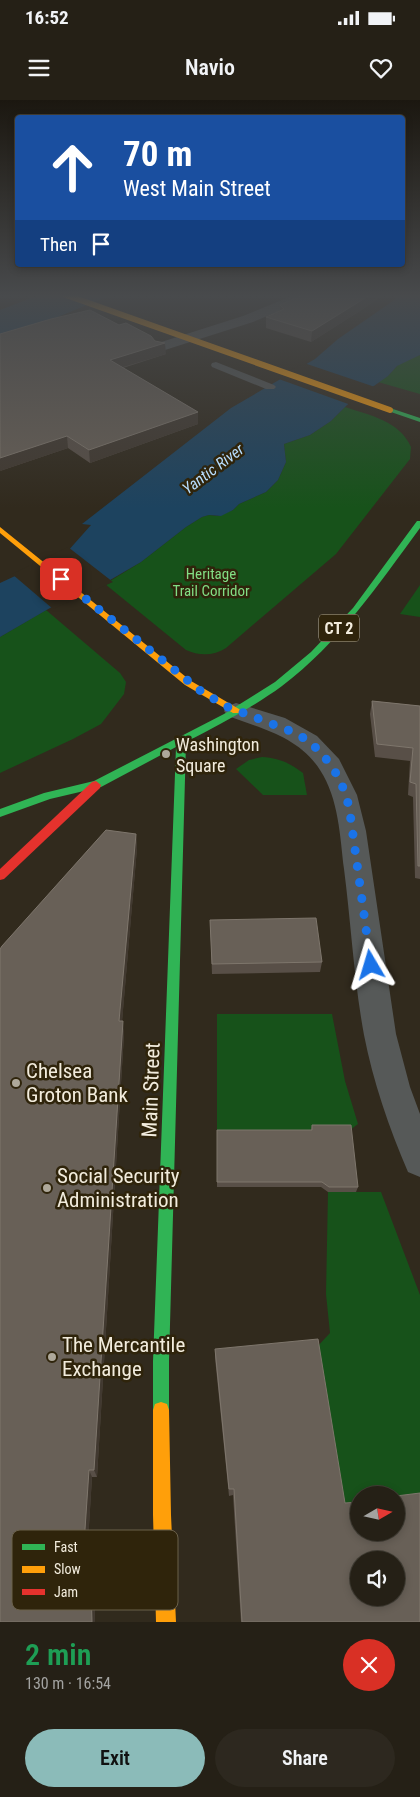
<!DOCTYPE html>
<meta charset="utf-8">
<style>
body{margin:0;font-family:"Roboto Condensed",sans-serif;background:#2d281f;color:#f1f3f6;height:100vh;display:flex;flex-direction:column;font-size:19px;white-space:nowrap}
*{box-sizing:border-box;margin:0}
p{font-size:16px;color:#a3a3a1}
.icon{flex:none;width:28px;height:28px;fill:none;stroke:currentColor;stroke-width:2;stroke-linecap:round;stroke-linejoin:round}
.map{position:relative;height:1522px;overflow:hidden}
.details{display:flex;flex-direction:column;background:#252016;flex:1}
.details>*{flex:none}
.banner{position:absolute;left:15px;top:15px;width:390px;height:152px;border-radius:5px;box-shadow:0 2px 8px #0003,0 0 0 1px #423e35;background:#1a4fa0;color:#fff;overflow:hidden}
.needle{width:32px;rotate:81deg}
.controls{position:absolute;left:350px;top:1386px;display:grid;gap:10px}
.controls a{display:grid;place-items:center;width:55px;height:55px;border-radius:50%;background:#252016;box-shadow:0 2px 8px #0003,0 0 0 1px #423e35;font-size:25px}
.pin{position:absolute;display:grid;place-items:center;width:42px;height:42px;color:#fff;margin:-21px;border-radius:10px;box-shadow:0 2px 8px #0006}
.me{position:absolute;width:55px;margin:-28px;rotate:353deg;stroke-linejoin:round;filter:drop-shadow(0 0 4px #0008)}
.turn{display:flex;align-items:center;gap:18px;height:105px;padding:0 25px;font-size:22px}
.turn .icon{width:65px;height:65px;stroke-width:2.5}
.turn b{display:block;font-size:35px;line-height:42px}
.then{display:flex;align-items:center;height:48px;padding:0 25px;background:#0003;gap:10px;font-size:19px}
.round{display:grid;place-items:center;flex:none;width:52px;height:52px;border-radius:26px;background:#2d281f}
.headline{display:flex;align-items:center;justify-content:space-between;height:85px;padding:0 25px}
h1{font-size:30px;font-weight:600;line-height:38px;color:#1e9e55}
.action{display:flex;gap:10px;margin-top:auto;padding:10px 25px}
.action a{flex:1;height:58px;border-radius:30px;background:#8bbbb9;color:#111;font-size:20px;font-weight:600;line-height:58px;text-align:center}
.action a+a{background:#2d281f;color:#f1f3f6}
.status{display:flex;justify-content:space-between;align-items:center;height:35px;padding:0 25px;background:#252016;direction:ltr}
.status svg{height:14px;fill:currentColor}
header{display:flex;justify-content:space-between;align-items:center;height:65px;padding:0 25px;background:#252016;font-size:22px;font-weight:600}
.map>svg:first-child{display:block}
.green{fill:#17521a}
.water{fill:#1d435f}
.pier{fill:#312a1d}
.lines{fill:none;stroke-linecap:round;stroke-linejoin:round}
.lane{fill:#565958;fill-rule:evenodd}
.street{fill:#565958;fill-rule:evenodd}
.fast{fill:#30b455;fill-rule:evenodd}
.slow{fill:#ff9f0a;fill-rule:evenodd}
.jam{fill:#e5322d;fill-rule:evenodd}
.slow-bridge{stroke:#ff9f0a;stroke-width:6}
.wall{fill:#584f47}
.shaded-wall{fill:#413930}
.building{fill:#686057;stroke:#7e766c;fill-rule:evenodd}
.route{stroke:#1a73e8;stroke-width:9;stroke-dasharray:0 16.2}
.poi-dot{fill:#aea89a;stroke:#2f240b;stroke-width:2}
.labels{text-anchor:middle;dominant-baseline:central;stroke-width:5;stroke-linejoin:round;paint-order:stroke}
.far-park-label{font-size:15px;fill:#82de84;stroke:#2f240b}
.far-water-label{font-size:16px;font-style:italic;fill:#b7ddfe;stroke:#2f240b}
.shield{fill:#2f240b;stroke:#b8b09e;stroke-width:1}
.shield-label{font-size:16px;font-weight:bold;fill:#f2ecdd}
.poi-label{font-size:18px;fill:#f2ecdd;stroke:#2f240b;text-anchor:start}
.near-poi-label{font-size:21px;fill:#f2ecdd;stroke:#2f240b;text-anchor:start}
.near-street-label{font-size:21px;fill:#f2ecdd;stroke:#2f240b}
.key{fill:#2f240b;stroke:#6a604a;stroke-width:1}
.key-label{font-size:14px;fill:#f2ecdd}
</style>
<div class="status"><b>16:52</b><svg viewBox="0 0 49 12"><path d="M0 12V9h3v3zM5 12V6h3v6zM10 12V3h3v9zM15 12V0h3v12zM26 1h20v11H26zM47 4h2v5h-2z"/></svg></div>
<header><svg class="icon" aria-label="menu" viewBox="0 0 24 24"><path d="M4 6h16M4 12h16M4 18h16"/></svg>Navio<svg class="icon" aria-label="heart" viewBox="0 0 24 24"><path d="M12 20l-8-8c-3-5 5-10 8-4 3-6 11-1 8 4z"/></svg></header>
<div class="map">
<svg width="420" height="1522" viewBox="0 0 420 1522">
<rect width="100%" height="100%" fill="#312a1d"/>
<g class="green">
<polygon points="420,255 420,294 378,282 388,276 399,264"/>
<path d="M345,307c24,8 55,14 66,40l-1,12 -74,95 -110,94c-12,8 -27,8 -40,2l-81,-66 36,-22 45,-35 16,-10 7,-2 9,1 15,-6 6,-6 27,-12 12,-12 8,-18 -2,-18 26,-9 21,-14z"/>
<polygon points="420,485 420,517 400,514"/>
<polygon points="46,510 120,573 126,582 124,594 101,624 73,639 0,673 0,537"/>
<path d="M262,657c17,1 28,6 41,16l4,22h-44l-27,-26 13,-9z"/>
<polygon points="217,914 332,914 345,981 358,1024 350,1030 311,1036 217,1035"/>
<polygon points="328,1092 381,1092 420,1195 420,1399 396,1402 396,1395 359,1395 359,1407 310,1414 316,1248 330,1233 326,1194"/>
</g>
<g class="water">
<polygon points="39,195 111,195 0,241 0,210"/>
<polygon points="398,195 420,195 420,255 397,266 388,276 347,305 331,321 310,335 284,344 286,362 278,380 266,392 239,404 233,410 221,416 209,415 202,417 186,427 141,462 105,483 50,508 0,537 0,483 67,452 91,425 82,424 231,308 315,259 338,239 393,201"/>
</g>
<g class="pier">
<polygon points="304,263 375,287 351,305 276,278"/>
<polygon points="68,447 113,482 53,509 12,474"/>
</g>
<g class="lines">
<polygon class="lane" points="216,262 274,285 276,287 274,289 266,289 212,267 211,265 212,263"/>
<g class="street">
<polygon points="294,195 312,195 310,198 253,222 165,250 155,250 153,247 155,244 243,216"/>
<path d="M236,603l49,15 32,18 22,23 18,36 9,36 30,203 14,53 10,27v63l-12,-5c-19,-44 -35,-91 -44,-137 -10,-54 -13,-112 -20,-166 -4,-32 -5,-70 -24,-99 -21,-33 -58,-41 -92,-54l-4,-5 4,-5z"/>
</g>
<g class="fast">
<polygon points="390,308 420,318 420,322 388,311 388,309"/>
<path d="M417,421h3v7c-42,57 -81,115 -138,158 -30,22 -64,39 -96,56l-17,619v49l-2,6 -6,2 -6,-2 -2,-6v-49l23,-614 -75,40 -51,12 -50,18v-8l44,-16 50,-12 130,-67 51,-32 36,-30 42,-44z"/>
</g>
<g class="slow">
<polygon points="0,427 191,581 239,609 241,611 239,613 233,613 185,585 0,433"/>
<polygon points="161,1302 167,1304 169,1310 171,1415 176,1522 156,1522 153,1415 153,1310 155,1304"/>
</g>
<polygon class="jam" points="96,681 101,685 100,688 4,779 0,780 0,769 92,682"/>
<polyline class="slow-bridge" points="66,195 390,310"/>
</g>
<g class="wall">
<polygon points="302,195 382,195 366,207 311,242 266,228 266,217 280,211 280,205"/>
<polygon points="119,225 155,241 166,254 123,268 198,312 198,324 90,363 68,348 0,371"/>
<polygon points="372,601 420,606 420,779 415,778 413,697 408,695 410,661 375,657 370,614"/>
<polygon points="136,734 137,748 122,921 124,934 97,1377 92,1377 85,1489 94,1492 95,1522 0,1522"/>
<polygon points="210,820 322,862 320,872 212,874"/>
<polygon points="312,1025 358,1087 356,1092 328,1092 321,1087 217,1087 217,1030 311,1030"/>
<polygon points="215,1249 345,1403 420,1522 241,1522 233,1395 229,1396 215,1258"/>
</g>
<g class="shaded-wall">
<polygon points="370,195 382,195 366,207 311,242 312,231"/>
<polygon points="165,243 166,254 110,271 110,260"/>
<polygon points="198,312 198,324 90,363 89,350"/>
<polygon points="67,336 68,348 0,371 0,358"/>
<polygon points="136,734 137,748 121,934 119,921"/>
<polygon points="123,921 124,934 97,1377 94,1370"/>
<polygon points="89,1370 92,1377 85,1493 81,1489"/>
<polygon points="91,1488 94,1492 95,1522 92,1522"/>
</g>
<g class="building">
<polygon points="302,195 370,195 312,231 266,217 284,209 280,205"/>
<polygon points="90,210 119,225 126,223 151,236 155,241 165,243 110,260 198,312 89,350 67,336 0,358 0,234 51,219"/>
<polygon points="372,601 420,606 420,766 418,766 416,684 410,682 413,648 377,644"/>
<polygon points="106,730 136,734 119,921 123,921 94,1370 89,1370 81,1489 91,1488 92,1522 0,1522 0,849 2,846"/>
<polygon points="316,818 322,862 212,864 210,820"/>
<polygon points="312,1025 351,1025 358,1087 329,1087 322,1082 217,1082 217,1030 312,1030"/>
<path d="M318,1239l27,164 14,-1v30h37v-36l24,-3v129h-178l-8,-133h-5l-14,-140zM359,1460h37v38h-37z"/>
</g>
<linearGradient id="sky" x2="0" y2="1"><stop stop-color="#1b1710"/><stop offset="0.48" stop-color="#484a4c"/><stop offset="1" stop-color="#484a4c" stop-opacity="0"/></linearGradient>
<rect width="420" height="408" fill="url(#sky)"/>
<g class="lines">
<polyline class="route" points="61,479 202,592 228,607 293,632 309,641 324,656 340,679 349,706 371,865"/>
</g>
<g class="poi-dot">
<circle cx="166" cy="654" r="5"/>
<circle cx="16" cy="983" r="5"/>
<circle cx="47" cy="1088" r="5"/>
<circle cx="52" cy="1257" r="5"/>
</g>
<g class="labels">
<g class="far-park-label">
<text x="211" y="474">Heritage<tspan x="211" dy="17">Trail Corridor</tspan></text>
</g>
<g class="far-water-label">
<text transform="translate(213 369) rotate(-37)">Yantic River</text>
</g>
<rect class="shield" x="319" y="514.5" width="40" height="27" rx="4"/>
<g class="shield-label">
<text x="339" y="528">CT 2</text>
</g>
<g class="poi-label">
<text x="176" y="644">Washington<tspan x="176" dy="21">Square</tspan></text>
</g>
<g class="near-poi-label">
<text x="26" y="971">Chelsea<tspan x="26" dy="24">Groton Bank</tspan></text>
<text x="57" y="1076">Social Security<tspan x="57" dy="24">Administration</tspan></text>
<text x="62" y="1245">The Mercantile<tspan x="62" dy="24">Exchange</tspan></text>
</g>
<g class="near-street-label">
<text transform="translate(151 990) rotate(-88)">Main Street</text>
</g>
</g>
<rect x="12" y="1430" width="166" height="80" rx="8" class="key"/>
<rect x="22" y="1444" width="23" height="6" fill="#30b455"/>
<rect x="22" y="1466" width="23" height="7" fill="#ff9f0a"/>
<rect x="22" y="1489" width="23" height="6" fill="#e5322d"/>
<g class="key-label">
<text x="54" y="1452">Fast</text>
<text x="54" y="1474">Slow</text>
<text x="54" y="1497">Jam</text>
</g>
</svg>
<div class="controls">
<a><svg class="needle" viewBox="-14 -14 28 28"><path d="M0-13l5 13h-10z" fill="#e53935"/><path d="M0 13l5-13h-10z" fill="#a3a3a1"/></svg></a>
<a><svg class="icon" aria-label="sound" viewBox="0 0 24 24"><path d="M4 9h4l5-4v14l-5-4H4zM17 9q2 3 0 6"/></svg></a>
</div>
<div class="pin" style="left:61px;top:479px;background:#d93025"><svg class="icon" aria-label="arrive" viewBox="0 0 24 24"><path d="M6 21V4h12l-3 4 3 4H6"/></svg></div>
<svg class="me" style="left:371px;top:865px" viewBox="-20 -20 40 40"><path d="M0-17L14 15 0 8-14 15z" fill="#1a73e8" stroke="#fff" stroke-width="4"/></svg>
<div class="banner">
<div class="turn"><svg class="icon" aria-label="ahead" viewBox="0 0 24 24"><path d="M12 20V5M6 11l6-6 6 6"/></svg><div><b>70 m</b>West Main Street</div></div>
<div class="then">Then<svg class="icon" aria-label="arrive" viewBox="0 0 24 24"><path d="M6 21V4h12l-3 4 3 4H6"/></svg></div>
</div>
</div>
<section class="details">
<div class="headline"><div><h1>2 min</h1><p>130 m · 16:54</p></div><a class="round" style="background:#d93025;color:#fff"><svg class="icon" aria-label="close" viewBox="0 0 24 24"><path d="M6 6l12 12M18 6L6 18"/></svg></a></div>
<div class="action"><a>Exit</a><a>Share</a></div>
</section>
